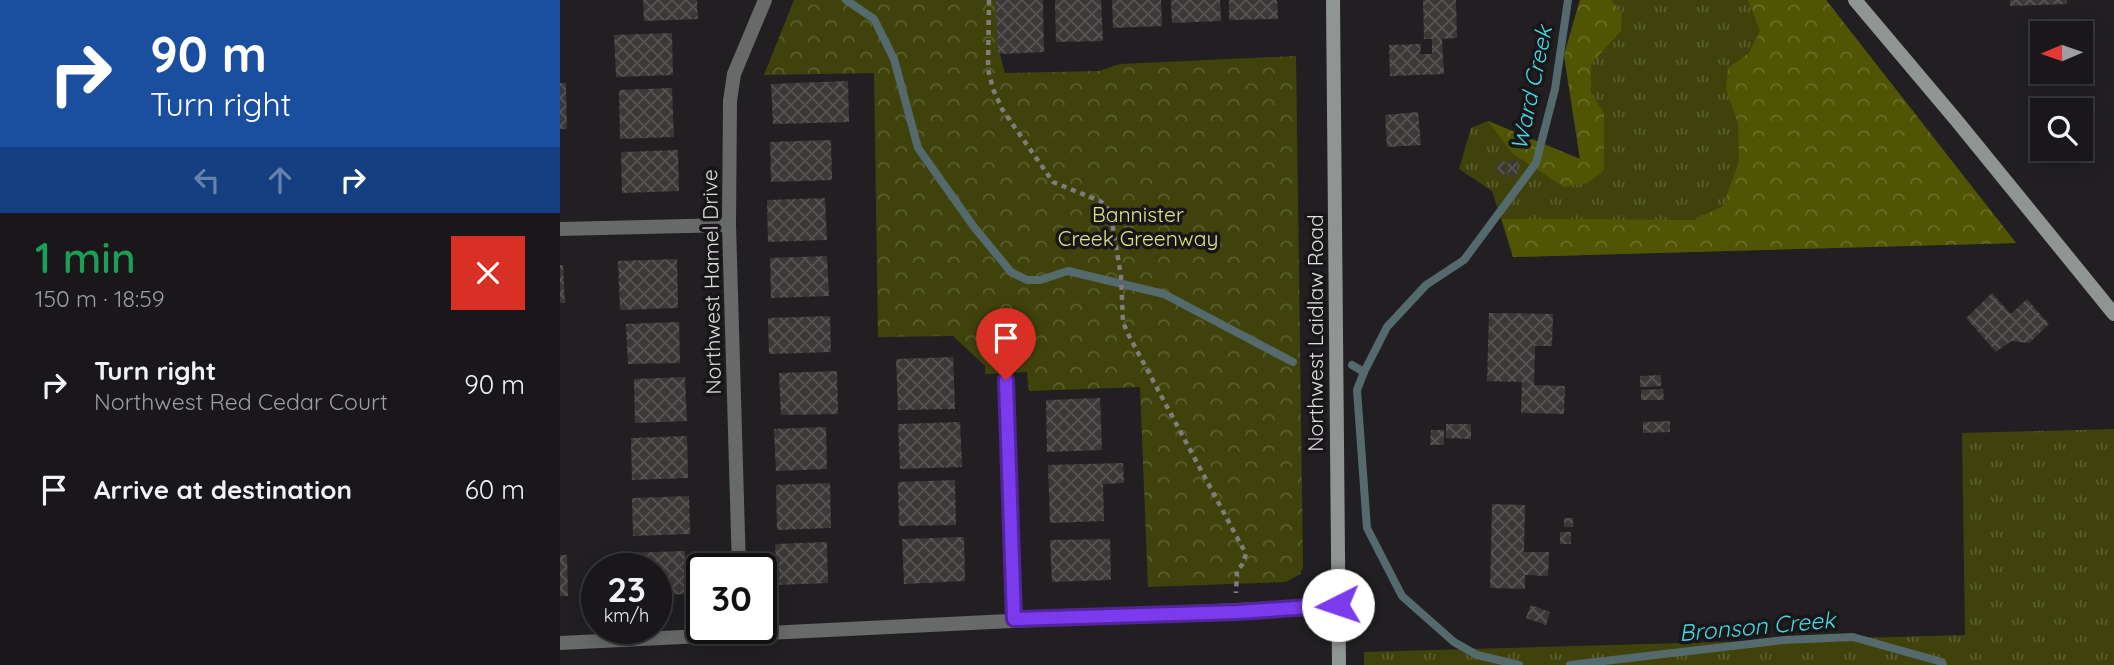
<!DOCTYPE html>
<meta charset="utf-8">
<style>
body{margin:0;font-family:Quicksand,sans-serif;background:#262427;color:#f1f3f6;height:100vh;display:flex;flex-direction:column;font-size:26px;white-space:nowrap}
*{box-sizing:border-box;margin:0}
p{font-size:23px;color:#9f9fa2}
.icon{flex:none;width:38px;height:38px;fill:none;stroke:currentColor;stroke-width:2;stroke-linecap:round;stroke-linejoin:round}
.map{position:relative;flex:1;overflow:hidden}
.sheet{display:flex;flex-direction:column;background:#19171a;width:560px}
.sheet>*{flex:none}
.banner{background:#1a4fa0;color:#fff;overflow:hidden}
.needle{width:46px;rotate:268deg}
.tools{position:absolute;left:1470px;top:21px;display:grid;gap:14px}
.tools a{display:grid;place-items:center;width:63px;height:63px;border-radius:0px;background:#19171a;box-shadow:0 4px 18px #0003,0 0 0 2px #373639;font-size:35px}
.speed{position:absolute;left:21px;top:553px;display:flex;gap:14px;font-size:35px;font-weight:700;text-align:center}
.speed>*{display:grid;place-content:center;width:91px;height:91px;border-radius:50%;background:#19171a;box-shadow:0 4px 18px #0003,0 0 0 2px #373639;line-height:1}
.speed small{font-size:18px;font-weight:400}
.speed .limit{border:4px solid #111;border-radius:10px;background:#fff;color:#111}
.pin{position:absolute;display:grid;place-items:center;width:60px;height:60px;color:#fff;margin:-72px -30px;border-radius:50% 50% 50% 0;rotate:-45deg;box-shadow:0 0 7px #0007}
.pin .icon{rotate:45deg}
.me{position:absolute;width:77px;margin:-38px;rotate:266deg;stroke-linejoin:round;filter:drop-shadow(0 0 5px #0008)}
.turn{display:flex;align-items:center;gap:24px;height:147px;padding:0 35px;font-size:32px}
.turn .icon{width:91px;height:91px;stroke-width:2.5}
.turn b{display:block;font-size:49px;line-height:60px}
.lanes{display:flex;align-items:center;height:66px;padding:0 35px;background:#0003;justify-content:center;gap:35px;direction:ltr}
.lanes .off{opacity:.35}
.round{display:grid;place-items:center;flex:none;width:74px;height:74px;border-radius:0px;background:#262427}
.head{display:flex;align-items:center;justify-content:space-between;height:119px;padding:0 35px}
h1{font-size:42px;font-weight:600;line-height:52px;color:#1e9e55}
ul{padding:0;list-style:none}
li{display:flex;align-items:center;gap:21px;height:105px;padding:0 35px}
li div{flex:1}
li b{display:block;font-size:26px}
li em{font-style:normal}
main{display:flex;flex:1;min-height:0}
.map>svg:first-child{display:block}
.grass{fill:url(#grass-tufts)}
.forest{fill:url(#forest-crowns)}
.park{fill:url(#park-crowns)}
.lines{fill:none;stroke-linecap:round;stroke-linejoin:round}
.stream{stroke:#546a6c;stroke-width:8}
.building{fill:url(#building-cross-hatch)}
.path{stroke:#7e7c7e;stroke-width:4.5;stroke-dasharray:5 5;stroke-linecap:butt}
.street{stroke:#686969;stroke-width:14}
.secondary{stroke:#909493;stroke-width:14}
.route-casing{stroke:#51269a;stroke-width:18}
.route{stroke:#7c3aed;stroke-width:12}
.labels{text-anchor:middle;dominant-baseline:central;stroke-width:7;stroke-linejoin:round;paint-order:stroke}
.park-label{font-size:21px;fill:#dce681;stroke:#181618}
.street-label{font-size:21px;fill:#e0dfe0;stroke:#181618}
.water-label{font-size:23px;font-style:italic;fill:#43dde7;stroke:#181618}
</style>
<main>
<section class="sheet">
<div class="banner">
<div class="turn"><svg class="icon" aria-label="right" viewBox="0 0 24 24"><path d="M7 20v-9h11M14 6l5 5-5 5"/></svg><div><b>90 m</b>Turn right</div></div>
<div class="lanes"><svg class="icon off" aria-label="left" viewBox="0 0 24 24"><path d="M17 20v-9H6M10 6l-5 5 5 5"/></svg><svg class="icon off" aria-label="ahead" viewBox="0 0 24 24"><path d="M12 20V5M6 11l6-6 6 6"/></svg><svg class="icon" aria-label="right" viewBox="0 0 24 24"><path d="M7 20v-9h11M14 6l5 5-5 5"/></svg></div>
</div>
<div class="head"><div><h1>1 min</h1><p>150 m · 18:59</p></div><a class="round" style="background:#d93025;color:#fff"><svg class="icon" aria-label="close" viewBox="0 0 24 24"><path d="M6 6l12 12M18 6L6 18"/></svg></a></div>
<ul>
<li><svg class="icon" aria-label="right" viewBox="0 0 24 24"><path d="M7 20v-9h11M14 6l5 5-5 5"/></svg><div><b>Turn right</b><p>Northwest Red Cedar Court</p></div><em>90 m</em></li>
<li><svg class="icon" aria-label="arrive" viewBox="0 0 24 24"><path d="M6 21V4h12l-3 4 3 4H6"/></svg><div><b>Arrive at destination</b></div><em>60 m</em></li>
</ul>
</section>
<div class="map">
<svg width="1554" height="665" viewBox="0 0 1554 665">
<defs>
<pattern id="grass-tufts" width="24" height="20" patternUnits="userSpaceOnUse" patternTransform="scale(1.75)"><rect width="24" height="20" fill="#3f430b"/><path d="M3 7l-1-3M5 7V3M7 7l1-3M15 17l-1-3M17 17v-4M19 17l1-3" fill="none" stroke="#5a5e2e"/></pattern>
<pattern id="forest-crowns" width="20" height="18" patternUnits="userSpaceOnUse" patternTransform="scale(1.75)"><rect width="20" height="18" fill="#505503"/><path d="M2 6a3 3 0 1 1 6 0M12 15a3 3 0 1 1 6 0" fill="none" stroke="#696d27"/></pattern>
<pattern id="park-crowns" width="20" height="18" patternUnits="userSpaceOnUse" patternTransform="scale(1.75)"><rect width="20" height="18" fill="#3f430b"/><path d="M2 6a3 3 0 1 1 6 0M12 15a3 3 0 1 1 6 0" fill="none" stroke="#5a5e2e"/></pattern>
<pattern id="building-cross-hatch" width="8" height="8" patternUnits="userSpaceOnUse" patternTransform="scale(1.75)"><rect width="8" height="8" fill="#3c3837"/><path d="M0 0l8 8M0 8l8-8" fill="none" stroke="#585454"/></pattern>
</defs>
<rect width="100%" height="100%" fill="#211f22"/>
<g class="grass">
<polygon points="1020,0 1266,0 1456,243 953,257 932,191 899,169 911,128 928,121 1020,159 1004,55"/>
<polygon points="1554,429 1554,665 804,665 804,652 1405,635 1402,433"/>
</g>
<g class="forest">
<polygon points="1020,0 1051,0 1062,13 1061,31 1031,64 1031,93 1044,113 1044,170 1028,183 1004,187 953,154 928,121 1020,159 1004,55"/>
<polygon points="1188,0 1266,0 1456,243 953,257 942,219 1134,220 1163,206 1179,161 1178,123 1166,89 1168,68 1189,53 1200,31"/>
</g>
<polygon class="park" points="234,0 440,0 440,55 445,73 539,71 560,64 736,56 743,567 740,574 726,582 588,587 580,387 469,391 467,372 425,374 425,366 393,336 318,337 314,73 204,75"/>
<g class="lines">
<g class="stream">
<polyline points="286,0 314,19 334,59 358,148 414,227 451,272 467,280 480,280 508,271 604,294 733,362"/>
<polyline points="792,365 804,372"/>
<polyline points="959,665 917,655 894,642 842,596 807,528 797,390 804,372 827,327 866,285 904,260 976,163 995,89 1008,0"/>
<polyline points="1010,665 1224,640 1293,637 1382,662 1383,665"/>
</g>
</g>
<g class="building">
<polygon points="83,0 137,0 138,19 84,21"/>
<polygon points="436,0 483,0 484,52 438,54"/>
<polygon points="495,0 541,0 543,41 496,42"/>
<polygon points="552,0 601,0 602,26 553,28"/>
<polygon points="611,0 660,0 661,21 612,23"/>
<polygon points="669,0 717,0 718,19 669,20"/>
<polygon points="863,0 896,0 897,38 882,39 884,74 830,76 829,45 861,44 860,54 872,54 872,39 864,39"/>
<polygon points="1450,0 1507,0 1507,4 1450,6"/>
<polygon points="112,33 113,75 56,77 54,35"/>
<polygon points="288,81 289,122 213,124 211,84"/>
<polygon points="0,83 6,83 7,129 0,129"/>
<polygon points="112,88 114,137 60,139 59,90"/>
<polygon points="858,112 861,145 827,147 825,115"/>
<polygon points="271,140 272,180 211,182 210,142"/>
<polygon points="118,150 119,191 62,193 61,152"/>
<polygon points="948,160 958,161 957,177 947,176"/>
<polygon points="938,161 946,162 945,174 937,174"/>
<polygon points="265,198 267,240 208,242 207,200"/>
<polygon points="267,256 269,296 211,298 210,258"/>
<polygon points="117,259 118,308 60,310 58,261"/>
<polygon points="0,265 3,265 5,303 0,303"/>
<polygon points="1432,293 1451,314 1467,299 1489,324 1469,343 1451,341 1436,352 1406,318"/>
<polygon points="929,313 993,314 992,346 975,346 974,385 1005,386 1004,414 961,413 962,382 927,381"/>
<polygon points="270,316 271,352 209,354 208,318"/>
<polygon points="119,322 120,363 68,364 66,324"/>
<polygon points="393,357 395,409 338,410 336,359"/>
<polygon points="277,371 278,414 221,415 219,373"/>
<polygon points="1101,375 1101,386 1080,387 1080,376"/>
<polygon points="125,377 127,421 75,423 74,379"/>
<polygon points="1103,389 1104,400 1081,400 1081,390"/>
<polygon points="540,398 542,450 487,452 486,400"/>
<polygon points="1110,421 1110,432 1083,433 1083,422"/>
<polygon points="400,422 402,467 340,469 338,424"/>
<polygon points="886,424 911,424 911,439 886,438"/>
<polygon points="266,427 267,469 216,471 214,429"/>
<polygon points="871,430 884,430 884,445 870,445"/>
<polygon points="127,436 128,478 72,480 71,438"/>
<polygon points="563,463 564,483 543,484 544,521 490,523 488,465"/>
<polygon points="395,480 396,525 339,526 338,482"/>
<polygon points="270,483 271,528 217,530 216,485"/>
<polygon points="129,496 130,534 73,536 72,498"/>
<polygon points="932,504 965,505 964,552 989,552 988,576 965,575 965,589 930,588"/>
<rect x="1004" y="518" width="9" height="9"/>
<rect x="1000" y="532" width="11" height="12"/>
<polygon points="404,537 405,581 344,584 342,539"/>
<polygon points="550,539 551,580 492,582 490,540"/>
<polygon points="267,542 268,583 217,585 215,544"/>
<polygon points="125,551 126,594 96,595 96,569 66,569 65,553"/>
<polygon points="0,555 7,555 8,596 0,596"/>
<polygon points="971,605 990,612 986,625 966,618"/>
</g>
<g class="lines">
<polyline class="path" points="429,0 428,69 433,89 442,109 493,182 540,201 546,206 551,216 561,276 563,322 568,334 686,554 682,565 677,570 676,593"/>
<g class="street">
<polyline points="0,229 169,225"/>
<polyline points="446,380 454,619"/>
<polyline points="179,569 169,225 170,101 174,74 205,0"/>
<polyline points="0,643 778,605"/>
</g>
<g class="secondary">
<polyline points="773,0 779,665"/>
<polyline points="1295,0 1397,121 1554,314"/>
</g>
</g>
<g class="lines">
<g class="route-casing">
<polyline id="route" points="446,380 454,619 678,612 778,605"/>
</g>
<use href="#route" class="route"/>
</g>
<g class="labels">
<g class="park-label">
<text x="578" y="214">Bannister<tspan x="578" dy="24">Creek Greenway</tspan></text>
</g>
<g class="street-label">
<text transform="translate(151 282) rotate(-91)">Northwest Hamel Drive</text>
<text transform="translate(755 333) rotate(-90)">Northwest Laidlaw Road</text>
</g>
<g class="water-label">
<text transform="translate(971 88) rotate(-78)">Ward Creek</text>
<text transform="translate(1197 626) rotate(-5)">Bronson Creek</text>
</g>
</g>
</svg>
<div class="tools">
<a><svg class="needle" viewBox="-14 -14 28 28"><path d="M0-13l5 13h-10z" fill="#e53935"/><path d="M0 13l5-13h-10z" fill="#9f9fa2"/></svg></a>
<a><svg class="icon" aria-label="search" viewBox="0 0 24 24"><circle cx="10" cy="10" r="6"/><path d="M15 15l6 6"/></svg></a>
</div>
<div class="speed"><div>23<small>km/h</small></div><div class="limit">30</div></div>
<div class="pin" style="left:446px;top:380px;background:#d93025"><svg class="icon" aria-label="arrive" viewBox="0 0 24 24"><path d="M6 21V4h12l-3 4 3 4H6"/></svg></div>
<svg class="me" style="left:778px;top:605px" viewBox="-20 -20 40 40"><circle r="19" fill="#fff"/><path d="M0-13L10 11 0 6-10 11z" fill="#7c3aed"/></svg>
</div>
</main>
